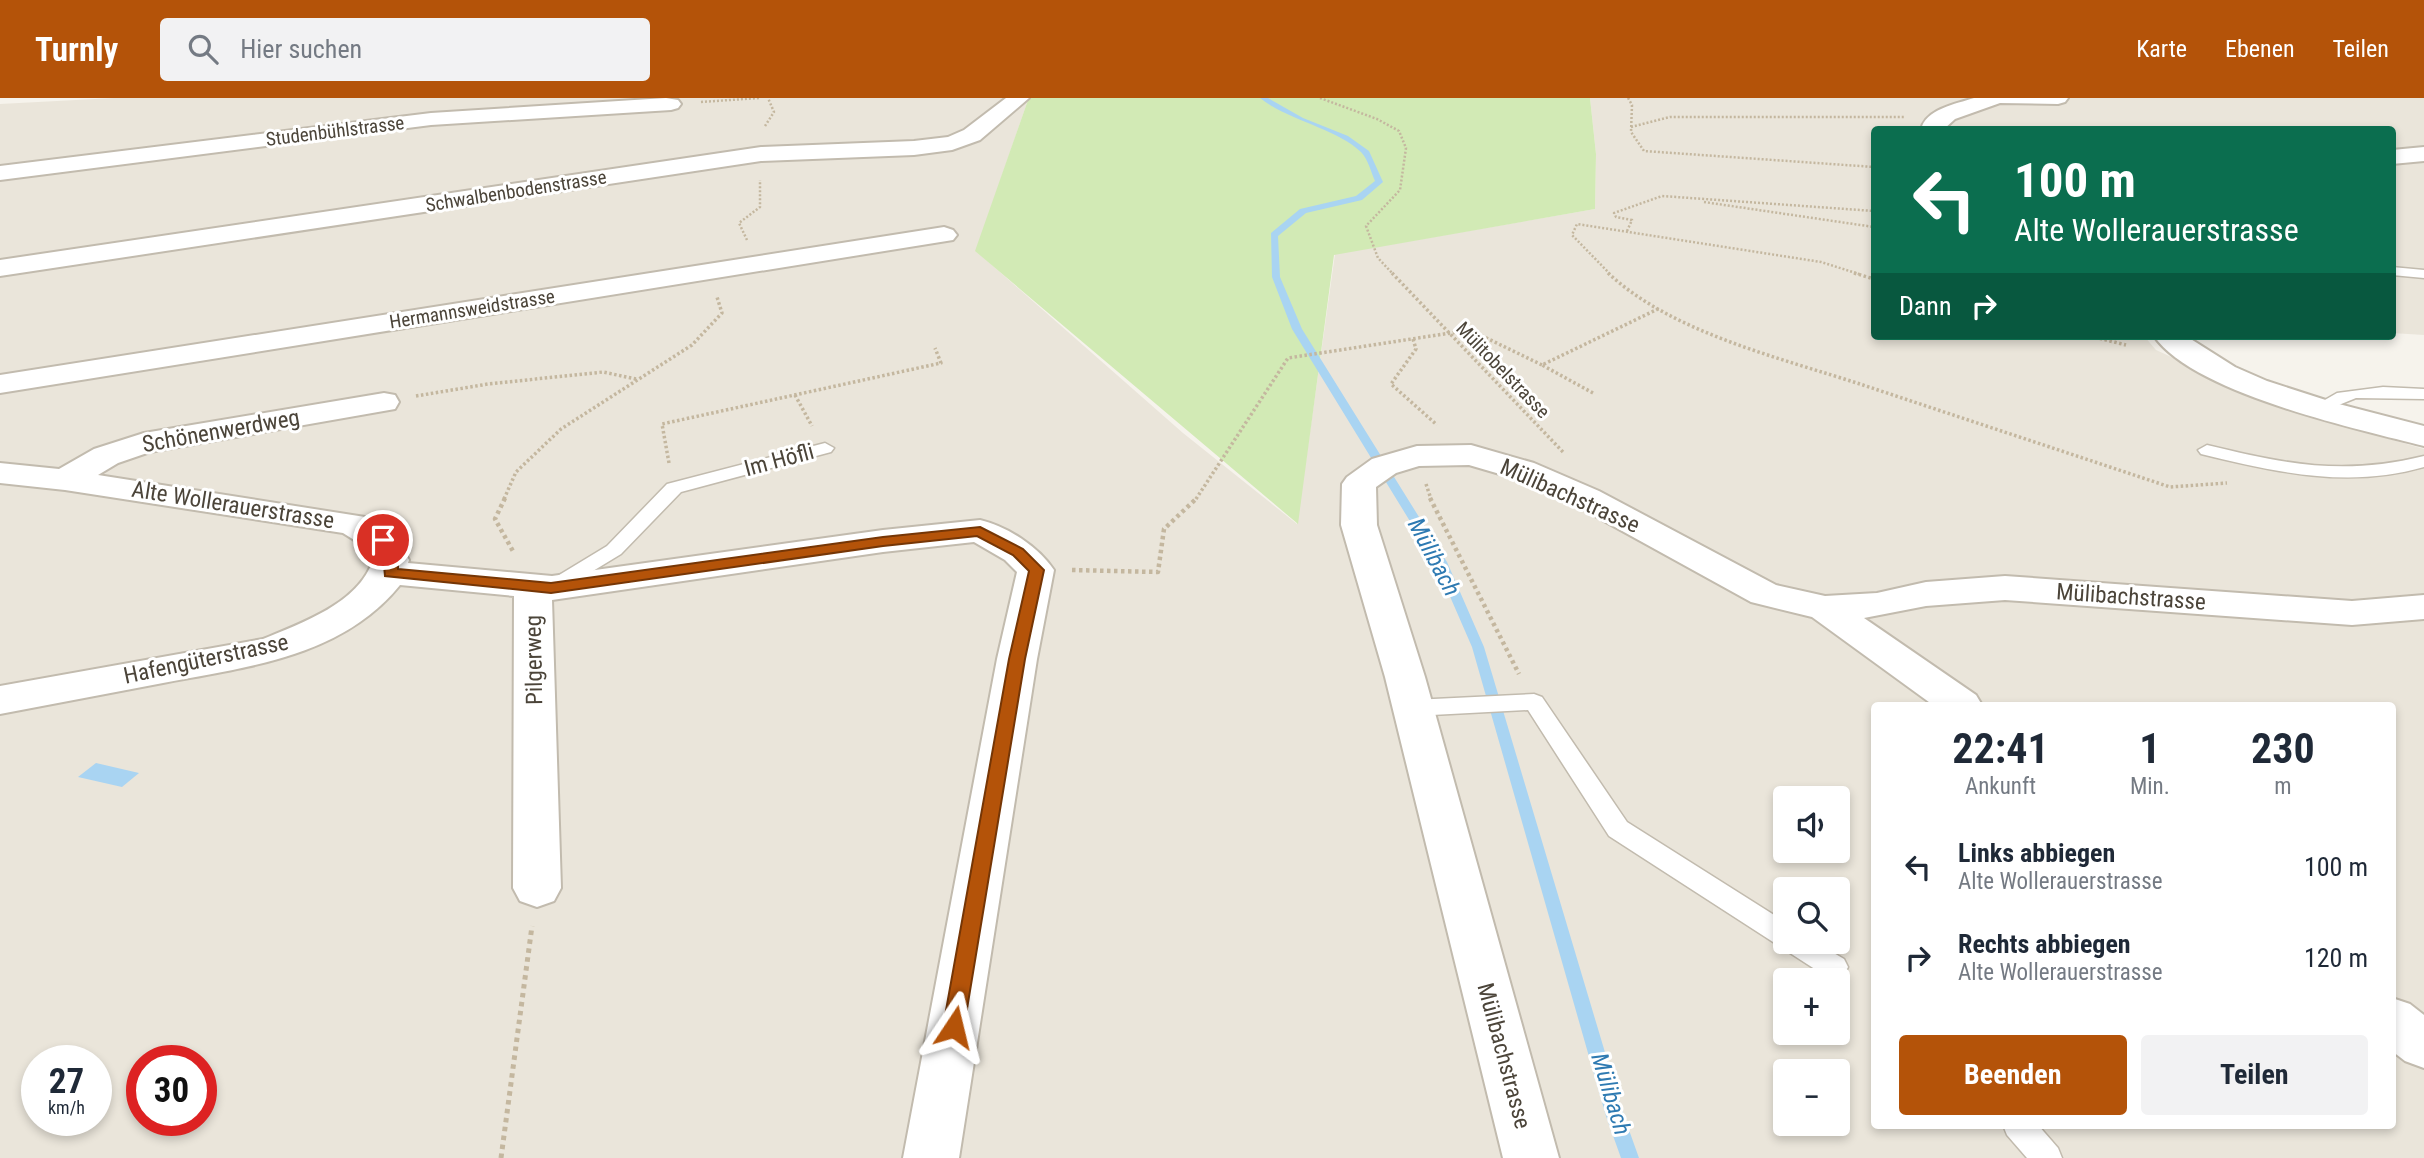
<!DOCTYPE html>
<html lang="de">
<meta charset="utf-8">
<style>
body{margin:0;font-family:"Roboto Condensed",sans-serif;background:#f2f2f3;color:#1f2937;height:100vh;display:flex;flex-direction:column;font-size:26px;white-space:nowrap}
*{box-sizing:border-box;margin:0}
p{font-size:23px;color:#747a83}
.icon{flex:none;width:38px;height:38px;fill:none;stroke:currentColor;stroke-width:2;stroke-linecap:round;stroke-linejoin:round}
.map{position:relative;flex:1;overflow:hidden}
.details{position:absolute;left:1871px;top:604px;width:525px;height:427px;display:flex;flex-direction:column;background:#fff;border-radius:7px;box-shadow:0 4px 10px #0003}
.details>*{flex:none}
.guide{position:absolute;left:1871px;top:28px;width:525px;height:214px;border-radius:7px;box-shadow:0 4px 10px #0003;background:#0b6e4f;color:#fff;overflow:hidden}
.fabs{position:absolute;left:1773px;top:688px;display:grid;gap:14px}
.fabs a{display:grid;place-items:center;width:77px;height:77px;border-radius:7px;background:#fff;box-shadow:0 4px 10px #0003;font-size:35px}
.speed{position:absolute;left:21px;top:947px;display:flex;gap:14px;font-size:35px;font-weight:700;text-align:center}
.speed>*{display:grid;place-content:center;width:91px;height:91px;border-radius:50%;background:#fff;box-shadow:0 4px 10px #0003;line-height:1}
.speed small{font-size:18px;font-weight:400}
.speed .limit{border:10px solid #d22;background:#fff;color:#111}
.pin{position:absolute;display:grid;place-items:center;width:60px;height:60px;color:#fff;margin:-30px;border:4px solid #fff;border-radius:50%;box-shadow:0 2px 7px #0007}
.me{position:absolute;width:77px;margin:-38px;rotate:10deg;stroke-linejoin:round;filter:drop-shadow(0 0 5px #0008)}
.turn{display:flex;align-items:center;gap:24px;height:147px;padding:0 28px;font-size:32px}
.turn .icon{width:91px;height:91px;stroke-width:2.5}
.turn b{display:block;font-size:49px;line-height:60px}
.then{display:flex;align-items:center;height:66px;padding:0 28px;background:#0003;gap:14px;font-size:26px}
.eta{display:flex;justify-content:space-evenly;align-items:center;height:119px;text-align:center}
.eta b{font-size:42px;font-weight:700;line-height:49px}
.cta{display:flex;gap:14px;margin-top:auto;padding:14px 28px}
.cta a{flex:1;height:80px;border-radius:7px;background:#b45309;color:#fff;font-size:28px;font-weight:700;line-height:80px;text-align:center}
.cta a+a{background:#f2f2f3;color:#1f2937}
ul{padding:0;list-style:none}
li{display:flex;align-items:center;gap:21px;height:91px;padding:0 28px}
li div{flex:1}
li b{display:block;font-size:26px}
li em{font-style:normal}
header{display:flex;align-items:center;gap:42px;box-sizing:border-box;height:98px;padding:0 35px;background:#b45309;color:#fff}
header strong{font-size:33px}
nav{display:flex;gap:38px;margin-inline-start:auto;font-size:24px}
.search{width:490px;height:63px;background:#f2f2f3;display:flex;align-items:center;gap:18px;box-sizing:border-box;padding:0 24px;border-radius:7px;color:#747a83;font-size:26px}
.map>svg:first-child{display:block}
.residential{fill:#eae5da;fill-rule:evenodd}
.green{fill:#d2eab5}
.water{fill:#a9d4f2}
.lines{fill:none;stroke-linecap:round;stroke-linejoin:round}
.stream{fill:#a9d4f2;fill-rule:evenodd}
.service-casing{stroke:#c2bbae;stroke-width:3}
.minor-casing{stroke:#c2bbae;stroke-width:4}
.path-far3{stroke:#c4b79f;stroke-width:2.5;stroke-dasharray:2 2;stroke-linecap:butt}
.path-far2{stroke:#c4b79f;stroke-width:3.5;stroke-dasharray:2.5 2.5;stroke-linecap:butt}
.path-far1{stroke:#c4b79f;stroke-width:4.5;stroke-dasharray:3.5 3.5;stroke-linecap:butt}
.path{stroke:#c4b79f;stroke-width:5;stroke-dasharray:4.5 4.5;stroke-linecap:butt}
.service{fill:#fff;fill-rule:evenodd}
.minor{fill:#fff;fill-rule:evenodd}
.route{fill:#b45309;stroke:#753606;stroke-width:2}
.labels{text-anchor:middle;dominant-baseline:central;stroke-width:6;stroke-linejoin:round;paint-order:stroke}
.far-street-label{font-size:19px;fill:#4b4439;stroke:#fff}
.street-label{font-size:23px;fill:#4b4439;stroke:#fff}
.water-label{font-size:24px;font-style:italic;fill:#2e7ab2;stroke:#fff}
</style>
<header>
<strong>Turnly</strong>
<div class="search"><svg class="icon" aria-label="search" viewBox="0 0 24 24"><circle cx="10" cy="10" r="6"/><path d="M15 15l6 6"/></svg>Hier suchen</div>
<nav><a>Karte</a><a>Ebenen</a><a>Teilen</a></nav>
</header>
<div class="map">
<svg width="2424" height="1060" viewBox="0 0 2424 1060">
<rect width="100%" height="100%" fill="#f6f3ec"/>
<path class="residential" d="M114,0h911l3,2 -52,151 207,182 114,91 38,-270 260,-45 1,-55 -6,-56h834v237l-32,-2v-203h-518v206h270l12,14 132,60 136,39v709h-2424v-1054zM1874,607h518v420h-518zM1785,700h53v52h-53zM1785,791h53v53h-53zM1785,882h53v52h-53zM37,962h59v60h-59zM142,962h59v60h-59zM1785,973h53v53h-53z"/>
<polygon class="green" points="1025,0 1590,0 1596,56 1595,111 1334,157 1298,426 975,153 1028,2"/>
<polygon class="water" points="96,665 139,675 122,689 78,679"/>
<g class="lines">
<path class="stream" d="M1260,0h8l35,20 45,18 21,15 14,31 -21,18 -56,13 -28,23 2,41 22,52 145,233 37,85 140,469 15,42h-18l-15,-42 -134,-469 -37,-85 -143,-233 -20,-52 -1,-44 29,-24 56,-13 19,-15c-4,-9 -7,-22 -14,-29 -25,-24 -72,-31 -101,-54z"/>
<g class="service-casing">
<g id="service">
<polygon points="2392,169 2424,172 2424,180 2392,177"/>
<polygon points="2383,289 2424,291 2424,301 2356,300 2319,315 2311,310 2337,295"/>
<polygon points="825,345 834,350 831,354 681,394 621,456 560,493 546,493 543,489 546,485 607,448 667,386"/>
<path d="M2207,347c79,19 136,31 217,11v11c-75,22 -150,5 -223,-13l-3,-4z"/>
<polygon points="1534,596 1542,599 1627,724 1785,824 1785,844 1815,844 1844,861 1848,869 1844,877 1834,880 1824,877 1609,738 1528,612 1413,618 1405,615 1402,610 1405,605 1413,602"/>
<polygon points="2003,1027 2038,1027 2058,1050 2062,1060 2027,1060 2007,1037"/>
</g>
</g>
<g class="minor-casing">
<g id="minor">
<polygon points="666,0 678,2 681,6 678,10 671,12 431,27 0,82 0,68 431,15"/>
<polygon points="1006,0 1029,0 980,42 952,52 914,57 761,63 0,178 0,162 761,49 914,43 948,39 964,32"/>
<path d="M1974,0h94l-3,4 -7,2 -58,-1 -45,16 -12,11h-22c4,-21 35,-26 53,-32z"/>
<polygon points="2424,49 2424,63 2392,66 2392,52"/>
<polygon points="944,129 953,132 957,137 953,142 0,295 0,277"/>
<path d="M2154,238h32l49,31 32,14 68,22 89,23v20c-67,-17 -231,-53 -270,-110z"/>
<path d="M384,295l11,2 4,7 -4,7 -245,43 -32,11 -20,12 267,42 29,17 15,26 -1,3 144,13 331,-46 97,-10c28,7 58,26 74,50l-17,89 -78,499h-56l94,-499 20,-87 -12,-12 -31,-18 -91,10 -331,48 9,288 -7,13 -17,6 -17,-6 -7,-13 1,-292 -114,-11c-58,72 -153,82 -237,98 -54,10 -109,21 -163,31v-28l263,-47c39,-16 96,-36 110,-79l-6,-12 -24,-15 -278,-43 -65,-7v-20l59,6 35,-20 50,-16z"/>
<polygon points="1471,347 1534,365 1599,393 1776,487 1825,498 1877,495 1926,484 2005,478 2352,503 2424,497 2424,521 2352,527 2005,502 1926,508 1864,520 1976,597 1982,607 1933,607 1812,519 1751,504 1575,407 1510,379 1469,367 1419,368 1396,375 1376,389 1377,427 1425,579 1559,1060 1503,1060 1385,579 1341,427 1342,386 1347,379 1372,361 1417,348"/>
<polygon points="2392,900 2410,906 2424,917 2424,970 2405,963 2392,953"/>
</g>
</g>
<g class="path-far3">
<polyline points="1320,0 1377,21 1399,33 1406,50 1400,92 1366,128 1378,160 1393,176"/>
<polyline points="1628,0 1632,7 1631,34 1644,53 1874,69"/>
<polyline points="701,4 759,0"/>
<polyline points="765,28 774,14 768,0"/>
<polyline points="1631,29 1670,19 1905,19"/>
<polyline points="1704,104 1874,129"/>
<polyline points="1627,133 1632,122 1616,119 1614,115 1662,98 1874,113"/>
<polyline points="747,142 739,125 760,109 760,82"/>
<polyline points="1610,176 1572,137 1577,126 1821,164 1859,176"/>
</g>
<g class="path-far2">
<polyline points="1392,175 1563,354"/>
<path d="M1608,175c64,60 173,85 255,112 102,34 205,68 307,102l57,-4"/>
<polyline points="1854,175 1874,181"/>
<polyline points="2090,238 2126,247"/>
<polyline points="1413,241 1416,251 1391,286 1437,327"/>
<polyline points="1593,295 1542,267 1660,210"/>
<polyline points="795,297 812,328"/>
<polyline points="416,298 488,286 603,274 636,281"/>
<polyline points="669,365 662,326 941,265 935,250"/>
<polyline points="1426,386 1431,401"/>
<polyline points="504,401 516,374 561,331 692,247 722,215 717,199"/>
<polyline points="1196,401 1288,260 1470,232 1542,267"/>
</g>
<g class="path-far1">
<polyline points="505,400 495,421 514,455"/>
<polyline points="1430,400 1519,576"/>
<polyline points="1072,472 1158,474 1164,431 1197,400"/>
</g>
<polyline class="path" points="501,1060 532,828"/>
<use href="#service" class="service"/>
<use href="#minor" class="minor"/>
</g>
<polygon class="route" points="980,429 1023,451 1044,472 1025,561 964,929 961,935 954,938 946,935 943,929 1009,561 1029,473 1013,457 977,438 883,448 551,495 385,478 383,457 376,442 378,439 388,439 398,457 398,471 551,485 883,439"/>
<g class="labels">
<g class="far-street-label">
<text transform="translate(335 33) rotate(-7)">Studenbühlstrasse</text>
<text transform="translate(516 93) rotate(-9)">Schwalbenbodenstrasse</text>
<text transform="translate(472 211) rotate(-9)">Hermannsweidstrasse</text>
<text transform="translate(1503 272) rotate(46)">Mülitobelstrasse</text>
</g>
<g class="street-label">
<text transform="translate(221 333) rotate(-10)">Schönenwerdweg</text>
<text transform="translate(779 362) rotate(-15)">Im Höfli</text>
<text transform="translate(1570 398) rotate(24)">Mülibachstrasse</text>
<text transform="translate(233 407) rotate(9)">Alte Wollerauerstrasse</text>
<text transform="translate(2131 499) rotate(4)">Mülibachstrasse</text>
<text transform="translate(206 561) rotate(-12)">Hafengüterstrasse</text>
<text transform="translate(534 562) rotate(-91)">Pilgerweg</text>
<text transform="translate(1504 958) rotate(75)">Mülibachstrasse</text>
</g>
<g class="water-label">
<text transform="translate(1434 459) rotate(62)">Mülibach</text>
<text transform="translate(1611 996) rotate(73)">Mülibach</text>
</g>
</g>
</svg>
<div class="fabs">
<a><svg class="icon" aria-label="sound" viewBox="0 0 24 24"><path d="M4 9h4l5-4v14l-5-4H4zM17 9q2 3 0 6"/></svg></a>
<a><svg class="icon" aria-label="search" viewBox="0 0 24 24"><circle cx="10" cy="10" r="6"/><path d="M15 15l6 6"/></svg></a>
<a>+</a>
<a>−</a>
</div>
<div class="speed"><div>27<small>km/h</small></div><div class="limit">30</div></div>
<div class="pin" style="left:383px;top:442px;background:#d93025"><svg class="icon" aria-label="arrive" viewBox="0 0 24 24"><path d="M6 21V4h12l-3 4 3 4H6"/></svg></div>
<svg class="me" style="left:954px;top:929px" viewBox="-20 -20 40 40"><path d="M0-17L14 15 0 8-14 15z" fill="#b45309" stroke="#fff" stroke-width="4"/></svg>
<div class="guide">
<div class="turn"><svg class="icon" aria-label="left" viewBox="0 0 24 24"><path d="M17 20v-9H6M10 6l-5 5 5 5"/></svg><div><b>100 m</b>Alte Wollerauerstrasse</div></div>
<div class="then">Dann<svg class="icon" aria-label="right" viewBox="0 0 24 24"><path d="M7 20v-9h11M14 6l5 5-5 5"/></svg></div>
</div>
<section class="details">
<div class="eta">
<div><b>22:41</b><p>Ankunft</p></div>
<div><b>1</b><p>Min.</p></div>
<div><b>230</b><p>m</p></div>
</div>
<ul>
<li><svg class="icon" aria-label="left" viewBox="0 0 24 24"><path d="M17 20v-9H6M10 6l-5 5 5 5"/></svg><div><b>Links abbiegen</b><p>Alte Wollerauerstrasse</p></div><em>100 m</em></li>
<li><svg class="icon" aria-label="right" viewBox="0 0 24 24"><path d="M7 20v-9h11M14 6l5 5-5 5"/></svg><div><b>Rechts abbiegen</b><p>Alte Wollerauerstrasse</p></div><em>120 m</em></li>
</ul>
<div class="cta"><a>Beenden</a><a>Teilen</a></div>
</section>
</div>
